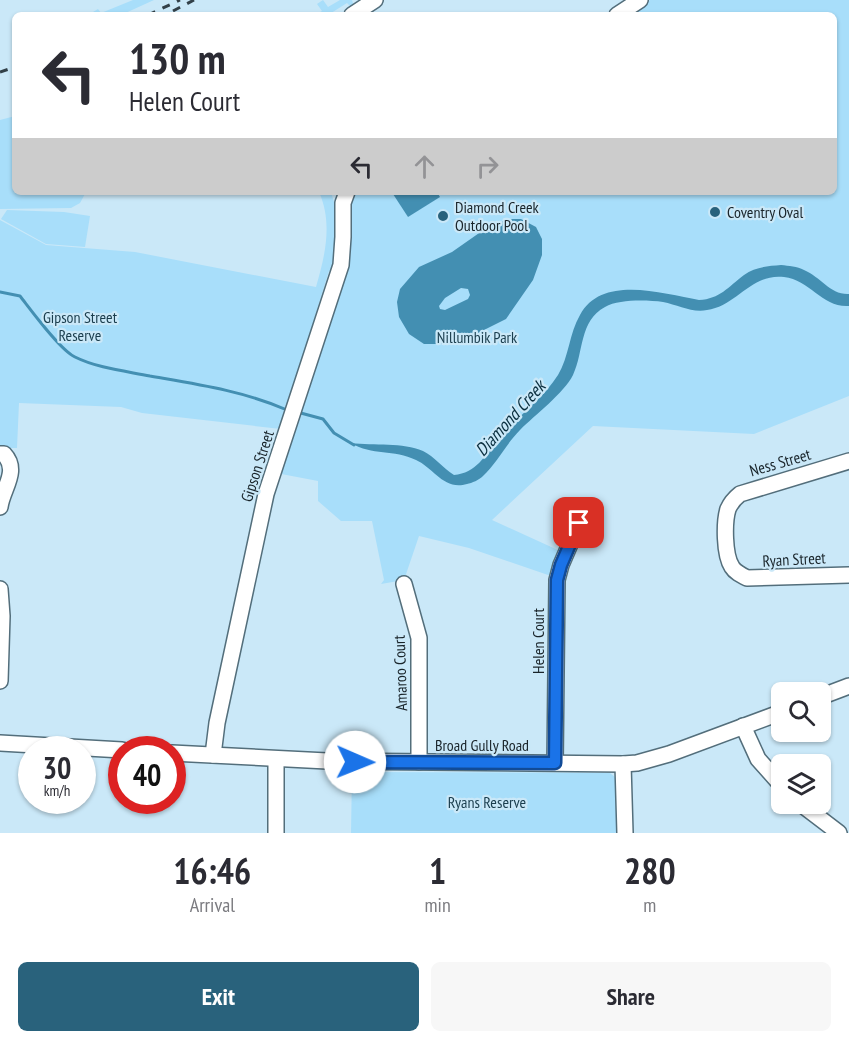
<!DOCTYPE html>
<style>
body{margin:0;font-family:"PT Sans Narrow",sans-serif;background:#f7f7f7;color:#2b2b33;height:100vh;display:flex;flex-direction:column;font-size:22px;white-space:nowrap}
*{box-sizing:border-box;margin:0}
p{font-size:20px;color:#7c7c81}
.icon{flex:none;width:33px;height:33px;fill:none;stroke:currentColor;stroke-width:2;stroke-linecap:round;stroke-linejoin:round}
.map{position:relative;height:833px;overflow:hidden}
.side{display:flex;flex-direction:column;background:#fff;flex:1}
.side>*{flex:none}
.hud{position:absolute;left:12px;top:12px;width:825px;height:183px;border-radius:9px;box-shadow:0 2px 4px #0004;background:#fff;color:#2b2b33;overflow:hidden}
.tools{position:absolute;left:771px;top:682px;display:grid;gap:12px}
.tools a{display:grid;place-items:center;width:60px;height:60px;border-radius:9px;background:#fff;box-shadow:0 2px 4px #0004;font-size:30px}
.speed{position:absolute;left:18px;top:736px;display:flex;gap:12px;font-size:30px;font-weight:700;text-align:center}
.speed>*{display:grid;place-content:center;width:78px;height:78px;border-radius:50%;background:#fff;box-shadow:0 2px 4px #0004;line-height:1}
.speed small{font-size:15px;font-weight:400}
.speed .limit{border:9px solid #d22;background:#fff;color:#111}
.pin{position:absolute;display:grid;place-items:center;width:51px;height:51px;color:#fff;margin:-26px;border-radius:12px;box-shadow:0 3px 9px #0006}
.me{position:absolute;width:66px;margin:-33px;rotate:91deg;stroke-linejoin:round;filter:drop-shadow(0 0 4px #0008)}
.turn{display:flex;align-items:center;gap:21px;height:126px;padding:0 18px;font-size:27px}
.turn .icon{width:78px;height:78px;stroke-width:2.5}
.turn b{display:block;font-size:42px;line-height:51px}
.lanes{display:flex;align-items:center;height:57px;padding:0 18px;background:#0003;justify-content:center;gap:30px;direction:ltr}
.lanes .off{opacity:.35}
.eta{display:flex;justify-content:space-evenly;align-items:center;height:102px;text-align:center}
.eta b{font-size:36px;font-weight:700;line-height:42px}
.button{display:flex;gap:12px;margin-top:auto;padding:12px 18px}
.button a{flex:1;height:69px;border-radius:9px;background:#29627c;color:#fff;font-size:24px;font-weight:700;line-height:69px;text-align:center}
.button a+a{background:#f7f7f7;color:#2b2b33}
.map>svg:first-child{display:block}
.green{fill:#a8defa}
.water{fill:#438fb2;fill-rule:evenodd}
.lines{fill:none;stroke-linecap:round;stroke-linejoin:round}
.stream{stroke:#438fb2;stroke-width:3}
.minor-casing{stroke:#536e7b;stroke-width:18}
.minor{stroke:#fff;stroke-width:15}
.rail{stroke:#324048;stroke-width:3;stroke-dasharray:8 8;stroke-linecap:butt}
.route-casing{stroke:#114b97;stroke-width:15}
.route{stroke:#1a73e8;stroke-width:10}
.poi-dot{fill:#29627c;stroke:#cae8f8;stroke-width:2}
.labels{text-anchor:middle;dominant-baseline:central;stroke-width:4.5;stroke-linejoin:round;paint-order:stroke}
.poi-label{font-size:16px;fill:#19242a;stroke:#cae8f8;text-anchor:start}
.park-label{font-size:16px;fill:#1a3d4d;stroke:#cae8f8}
.street-label{font-size:16px;fill:#19242a;stroke:#cae8f8}
.water-label{font-size:18px;font-style:italic;fill:#0a2e3e;stroke:#cae8f8}
</style>
<div class="map">
<svg width="849" height="833" viewBox="0 0 849 833">
<rect width="100%" height="100%" fill="#cae8f8"/>
<g class="green">
<polygon points="133,0 154,0 121,15 88,15 98,9 101,13"/>
<polygon points="323,0 328,7 340,0 352,0 354,7 352,8 347,3 328,15 315,15 322,11 317,4"/>
<polygon points="650,0 849,0 849,396 754,434 593,426 492,520 560,551 551,576 469,548 419,536 404,580 381,584 384,580 372,521 341,521 318,501 318,481 276,473 346,263 351,205 356,192 834,192 834,15 627,15"/>
<polygon points="15,116 15,192 86,192 80,203 71,208 0,209 0,120"/>
<path d="M319,192h12l5,17 2,25h-4v20h4l-6,18 -3,-1c-17,53 -31,106 -48,158l-139,-16 -21,-6 -102,-4 -2,45h-17v-228l46,25 89,7 181,35c9,-31 17,-64 3,-95z"/>
<polygon points="7,210 64,212 90,216 85,247 46,244 1,219"/>
<polygon points="352,772 610,773 616,778 623,833 351,833"/>
</g>
<g class="water">
<polygon points="396,192 437,192 440,197 408,217 393,194"/>
<path d="M512,219h9l15,8 6,12v16l-9,25 -27,39 -32,16 -26,9h-24l-15,-10 -10,-17 -2,-15 3,-13 19,-22 33,-15 40,-28zM461,288l7,1 2,6 -2,4 -23,11 -5,-1 -1,-3 6,-8z"/>
<path d="M781,265c8,1 16,1 23,5 17,7 26,25 45,24v12c-26,2 -39,-26 -65,-29 -33,-4 -47,29 -77,33 -15,3 -29,-5 -44,-8 -16,-2 -44,-3 -58,5 -26,14 -21,45 -32,68 -9,18 -38,40 -53,55 -14,14 -23,33 -37,46 -4,4 -11,7 -16,8 -23,7 -33,-16 -51,-24 -22,-11 -44,-4 -65,-17 23,3 52,-1 72,8 12,6 20,17 31,24 22,-2 31,-19 44,-36 19,-22 44,-39 60,-64 11,-18 11,-41 22,-60 22,-41 84,-21 119,-15 21,-1 29,-13 45,-25 11,-8 24,-9 37,-10z"/>
</g>
<g class="lines">
<g class="stream">
<path d="M0,292l20,4c11,14 40,54 55,61 22,11 50,14 75,19 46,8 94,15 137,34"/>
<polyline points="297,412 323,419 334,433 354,445"/>
</g>
<g class="minor-casing">
<g id="minor">
<polyline points="352,15 375,0"/>
<polyline points="617,15 640,0"/>
<path d="M0,454h4c16,17 -2,35 -4,53"/>
<path d="M849,461l-109,33c-5,4 -9,8 -12,15 -4,13 -4,46 4,58 3,5 9,8 15,11l102,-3"/>
<polyline points="404,584 419,638 419,762"/>
<polyline points="0,589 2,616 0,681"/>
<polyline points="820,697 849,686"/>
<polyline points="743,726 758,759 782,786"/>
<polyline points="0,743 122,750"/>
<polyline points="172,753 327,761 623,764 637,763 669,754 782,712"/>
<polyline points="213,755 217,723 266,494 341,265 343,237 343,203 347,192"/>
<polyline points="555,763 557,580 561,565 579,523"/>
<polyline points="623,764 625,833"/>
<polyline points="801,804 839,833"/>
<polyline points="276,833 276,759"/>
</g>
</g>
<use href="#minor" class="minor"/>
<g class="rail">
<polyline points="173,11 194,0"/>
<polyline points="148,15 180,0"/>
<polyline points="0,72 15,67"/>
</g>
</g>
<g class="lines">
<g class="route-casing">
<polyline id="route" points="355,762 555,763 557,580 561,565 579,523"/>
</g>
<use href="#route" class="route"/>
</g>
<g class="poi-dot">
<circle cx="715" cy="212" r="6"/>
<circle cx="443" cy="216" r="6"/>
</g>
<g class="labels">
<g class="poi-label">
<text x="455" y="207">Diamond Creek<tspan x="455" dy="18">Outdoor Pool</tspan></text>
<text x="727" y="212">Coventry Oval</text>
</g>
<g class="park-label">
<text x="80" y="317">Gipson Street<tspan x="80" dy="18">Reserve</tspan></text>
<text x="477" y="337">Nillumbik Park</text>
<text x="487" y="802">Ryans Reserve</text>
</g>
<g class="street-label">
<text transform="translate(780 462) rotate(-16)">Ness Street</text>
<text transform="translate(257 466) rotate(-72)">Gipson Street</text>
<text transform="translate(794 559) rotate(-3)">Ryan Street</text>
<text transform="translate(538 641) rotate(-90)">Helen Court</text>
<text transform="translate(400 673) rotate(-92)">Amaroo Court</text>
<text x="482" y="745">Broad Gully Road</text>
</g>
<g class="water-label">
<text transform="translate(510 418) rotate(-48)">Diamond Creek</text>
</g>
</g>
</svg>
<div class="tools">
<a><svg class="icon" aria-label="search" viewBox="0 0 24 24"><circle cx="10" cy="10" r="6"/><path d="M15 15l6 6"/></svg></a>
<a><svg class="icon" aria-label="layers" viewBox="0 0 24 24"><path d="M12 4l9 5-9 5-9-5zM3 14l9 5 9-5"/></svg></a>
</div>
<div class="speed"><div>30<small>km/h</small></div><div class="limit">40</div></div>
<div class="pin" style="left:579px;top:523px;background:#d93025"><svg class="icon" aria-label="arrive" viewBox="0 0 24 24"><path d="M6 21V4h12l-3 4 3 4H6"/></svg></div>
<svg class="me" style="left:355px;top:762px" viewBox="-20 -20 40 40"><circle r="19" fill="#fff"/><path d="M0-13L10 11 0 6-10 11z" fill="#1a73e8"/></svg>
<div class="hud">
<div class="turn"><svg class="icon" aria-label="left" viewBox="0 0 24 24"><path d="M17 20v-9H6M10 6l-5 5 5 5"/></svg><div><b>130 m</b>Helen Court</div></div>
<div class="lanes"><svg class="icon" aria-label="left" viewBox="0 0 24 24"><path d="M17 20v-9H6M10 6l-5 5 5 5"/></svg><svg class="icon off" aria-label="ahead" viewBox="0 0 24 24"><path d="M12 20V5M6 11l6-6 6 6"/></svg><svg class="icon off" aria-label="right" viewBox="0 0 24 24"><path d="M7 20v-9h11M14 6l5 5-5 5"/></svg></div>
</div>
</div>
<section class="side">
<div class="eta">
<div><b>16:46</b><p>Arrival</p></div>
<div><b>1</b><p>min</p></div>
<div><b>280</b><p>m</p></div>
</div>
<div class="button"><a>Exit</a><a>Share</a></div>
</section>
